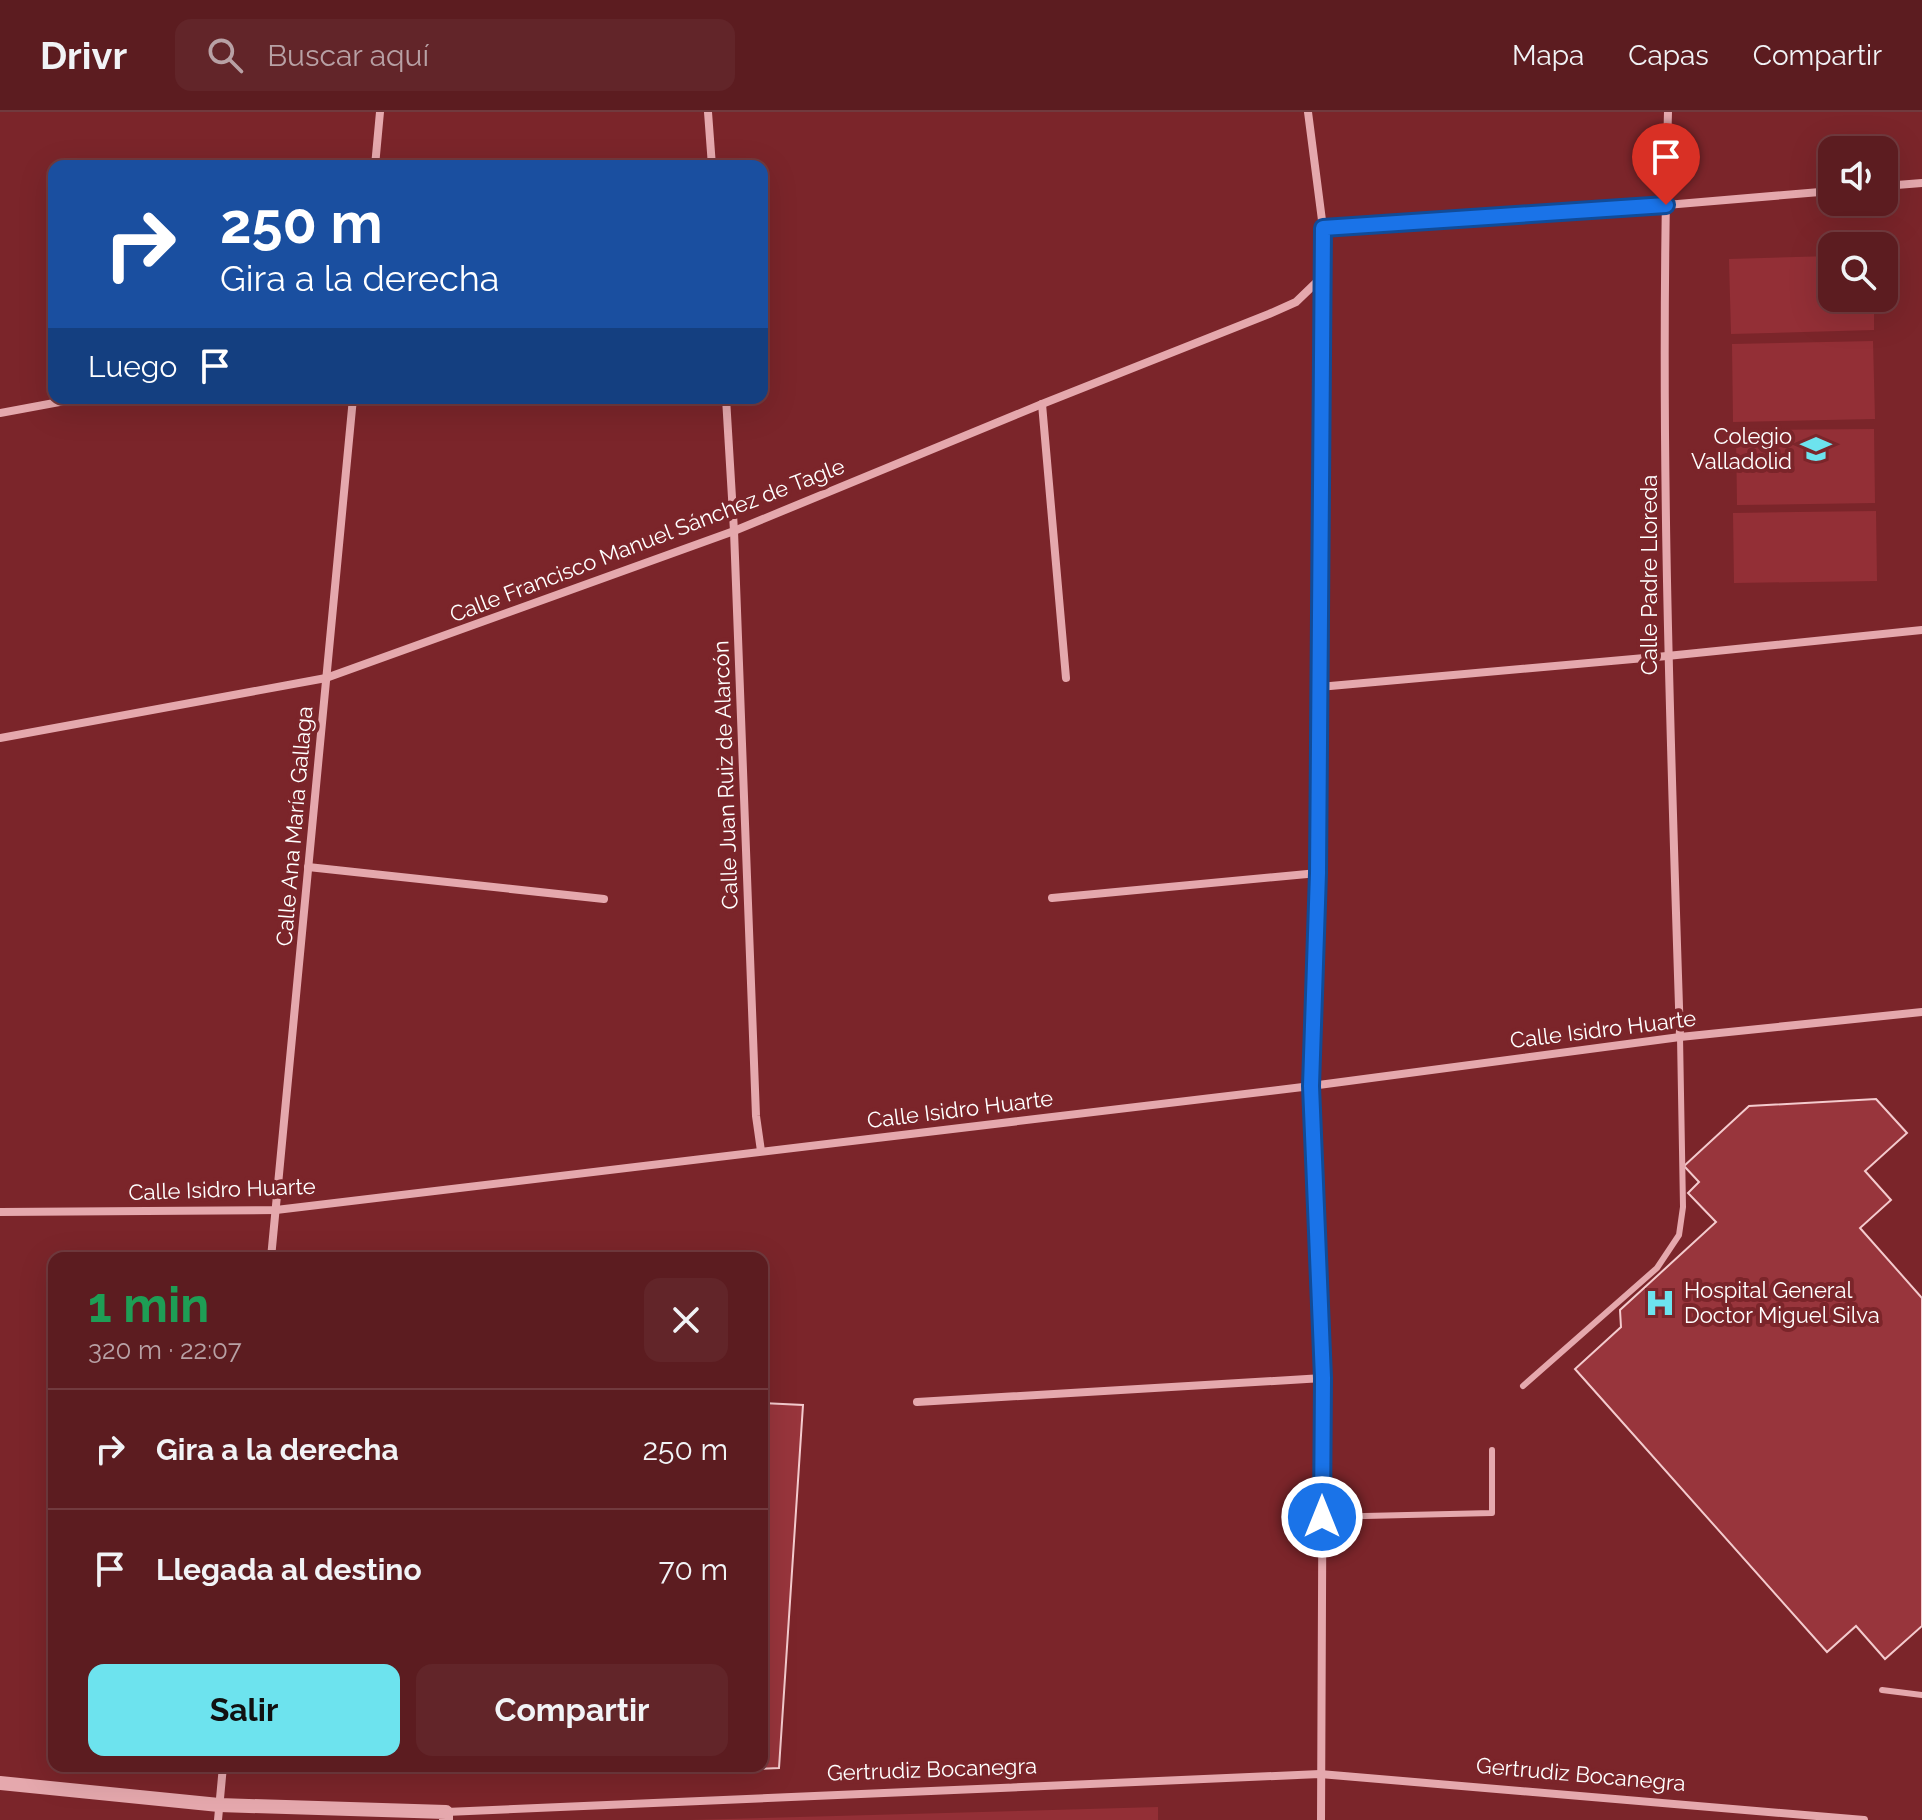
<!DOCTYPE html>
<html lang="es">
<meta charset="utf-8">
<style>
body{margin:0;font-family:Raleway,sans-serif;background:#622529;color:#f1f3f6;height:100vh;display:flex;flex-direction:column;font-size:30px;white-space:nowrap}
*{box-sizing:border-box;margin:0}
p{font-size:26px;color:#b8a1a5}
.icon{flex:none;width:44px;height:44px;fill:none;stroke:currentColor;stroke-width:2;stroke-linecap:round;stroke-linejoin:round}
.map{position:relative;flex:1;overflow:hidden}
.drawer{position:absolute;left:48px;top:1140px;width:720px;height:520px;display:flex;flex-direction:column;background:#5c1c20;border-radius:16px;box-shadow:0 8px 32px #0002,0 0 0 2px #713a3e}
.drawer>*{flex:none}
.banner{position:absolute;left:48px;top:48px;width:720px;height:244px;border-radius:16px;box-shadow:0 8px 32px #0002,0 0 0 2px #713a3e;background:#1a4fa0;color:#fff;overflow:hidden}
.controls{position:absolute;left:1818px;top:24px;display:grid;gap:16px}
.controls a{display:grid;place-items:center;width:80px;height:80px;border-radius:16px;background:#5c1c20;box-shadow:0 8px 32px #0002,0 0 0 2px #713a3e;font-size:40px}
.pin{position:absolute;display:grid;place-items:center;width:68px;height:68px;color:#fff;margin:-82px -34px;border-radius:50% 50% 50% 0;rotate:-45deg;box-shadow:0 0 8px #0007}
.pin .icon{rotate:45deg}
.me{position:absolute;width:88px;margin:-44px;rotate:0deg;stroke-linejoin:round;filter:drop-shadow(0 0 6px #0008)}
.turn{display:flex;align-items:center;gap:28px;height:168px;padding:0 40px;font-size:36px}
.turn .icon{width:104px;height:104px;stroke-width:2.5}
.turn b{display:block;font-size:56px;line-height:68px}
.then{display:flex;align-items:center;height:76px;padding:0 40px;background:#0003;gap:16px;font-size:30px}
.round{display:grid;place-items:center;flex:none;width:84px;height:84px;border-radius:16px;background:#622529}
.overview{display:flex;align-items:center;justify-content:space-between;height:136px;padding:0 40px}
h1{font-size:48px;font-weight:700;line-height:60px;color:#1e9e55}
.action{display:flex;gap:16px;margin-top:auto;padding:16px 40px}
.action a{flex:1;height:92px;border-radius:16px;background:#6de3ee;color:#111;font-size:32px;font-weight:700;line-height:92px;text-align:center}
.action a+a{background:#622529;color:#f1f3f6}
ul{padding:0;list-style:none}
li{display:flex;align-items:center;gap:24px;height:120px;padding:0 40px;border-top:2px solid #713a3e}
li div{flex:1}
li b{display:block;font-size:30px}
li em{font-style:normal}
header{display:flex;align-items:center;gap:48px;box-sizing:border-box;height:112px;padding:0 40px;background:#5c1c20;border-bottom:2px solid #713a3e}
header strong{font-size:38px}
nav{display:flex;gap:44px;margin-inline-start:auto;font-size:28px}
.search{width:560px;height:72px;background:#622529;display:flex;align-items:center;gap:20px;box-sizing:border-box;padding:0 28px;border-radius:16px;color:#b8a1a5;font-size:30px}
.map>svg:first-child{display:block}
.green{fill:#932f36}
.building{fill:#98353c;stroke:#f4cbce;stroke-width:2}
.lines{fill:none;stroke-linecap:round;stroke-linejoin:round}
.service{stroke:#e5a8ad;stroke-width:6}
.minor{stroke:#e5a8ad;stroke-width:8}
.tertiary{stroke:#e5a8ad;stroke-width:14}
.route-casing{stroke:#114b97;stroke-width:20}
.route{stroke:#1a73e8;stroke-width:14}
.labels{text-anchor:middle;dominant-baseline:central;stroke-width:8;stroke-linejoin:round;paint-order:stroke}
.poi-label{font-size:22px;fill:#fff;stroke:#7b252a;text-anchor:end}
.street-label{font-size:22px;fill:#fff;stroke:#7b252a}
</style>
<header>
<strong>Drivr</strong>
<div class="search"><svg class="icon" aria-label="search" viewBox="0 0 24 24"><circle cx="10" cy="10" r="6"/><path d="M15 15l6 6"/></svg>Buscar aquí</div>
<nav><a>Mapa</a><a>Capas</a><a>Compartir</a></nav>
</header>
<div class="map">
<svg width="1922" height="1708" viewBox="0 0 1922 1708">
<rect width="100%" height="100%" fill="#7b252a"/>
<g class="green">
<polygon points="1832,144 1832,186 1874,186 1874,218 1731,222 1729,147"/>
<polygon points="1873,229 1875,307 1733,310 1732,232"/>
<polygon points="1874,317 1875,391 1737,393 1736,318"/>
<polygon points="1876,399 1877,469 1734,471 1733,401"/>
<polygon points="1158,1695 1158,1708 690,1708"/>
</g>
<g class="building">
<polygon points="1876,987 1907,1021 1865,1059 1891,1088 1860,1116 1922,1186 1922,1514 1885,1547 1856,1514 1827,1540 1575,1257 1621,1215 1620,1198 1716,1110 1688,1081 1699,1070 1684,1054 1749,994"/>
<polygon points="762,1291 803,1293 779,1656 662,1661 662,1654 762,1654"/>
</g>
<g class="lines">
<g class="service">
<polyline points="1523,1274 1657,1156 1679,1123 1683,1095 1680,925"/>
<polyline points="1322,1405 1492,1401 1492,1338"/>
<polyline points="1882,1578 1922,1583"/>
</g>
<g class="minor">
<polyline points="708,0 712,54"/>
<polyline points="1308,0 1323,116 1318,761 1311,974 1323,1266 1321,1708"/>
<path d="M1668,0c-9,308 2,617 12,925"/>
<polyline points="375,54 380,0"/>
<polyline points="1884,74 1922,71"/>
<polyline points="1323,116 1666,93 1832,79"/>
<polyline points="726,286 734,419 756,1004 761,1039"/>
<polyline points="1042,292 1066,566"/>
<polyline points="0,301 81,286"/>
<polyline points="1319,575 1667,544 1922,518"/>
<polyline points="0,626 326,566 734,419 1042,292 1269,202 1296,190 1323,164"/>
<polyline points="308,755 604,787"/>
<polyline points="1052,786 1318,761"/>
<polyline points="0,1100 276,1098 1311,974 1680,925 1922,900"/>
<polyline points="271,1146 353,286"/>
<polyline points="917,1290 1323,1266"/>
<polyline points="446,1700 1320,1662 1864,1708"/>
<polyline points="218,1708 223,1654"/>
</g>
<polyline class="tertiary" points="0,1671 219,1693 446,1700 446,1708"/>
</g>
<g class="lines">
<g class="route-casing">
<polyline id="route" points="1322,1405 1323,1266 1311,974 1318,761 1323,116 1666,93"/>
</g>
<use href="#route" class="route"/>
</g>
<defs>
<g id="school-bare" transform="scale(2.4)"><path d="M0-5L7-2L0 1L-7-2ZM-4 1L0 2.5L4 1V4Q0 6-4 4Z" fill="#6de3ee" stroke="#7b252a" stroke-width="2.5" paint-order="stroke"/></g>
<g id="hospital-bare" transform="scale(2.4)"><path d="M-5-5h3v3.5h4V-5h3V5h-3V1.5h-4V5h-3Z" fill="#6de3ee" stroke="#7b252a" stroke-width="2.5" paint-order="stroke"/></g>
</defs>
<g fill-rule="evenodd">
<use href="#school-bare" x="1816" y="337"/>
<use href="#hospital-bare" x="1660" y="1191"/>
</g>
<g class="labels">
<g class="poi-label">
<text x="1792" y="324">Colegio<tspan x="1792" dy="25">Valladolid</tspan></text>
<text x="1684" y="1178" text-anchor="start">Hospital General<tspan x="1684" dy="25">Doctor Miguel Silva</tspan></text>
</g>
<g class="street-label">
<text transform="translate(647 428) rotate(-21)">Calle Francisco Manuel Sánchez de Tagle</text>
<text transform="translate(1649 463) rotate(-90)">Calle Padre Lloreda</text>
<text transform="translate(725 663) rotate(-92)">Calle Juan Ruiz de Alarcón</text>
<text transform="translate(294 714) rotate(-85)">Calle Ana María Gallaga</text>
<text transform="translate(1603 917) rotate(-7)">Calle Isidro Huarte</text>
<text transform="translate(960 997) rotate(-7)">Calle Isidro Huarte</text>
<text transform="translate(222 1077) rotate(-2)">Calle Isidro Huarte</text>
<text transform="translate(932 1657) rotate(-2)">Gertrudiz Bocanegra</text>
<text transform="translate(1581 1662) rotate(5)">Gertrudiz Bocanegra</text>
</g>
</g>
</svg>
<div class="controls">
<a><svg class="icon" aria-label="sound" viewBox="0 0 24 24"><path d="M4 9h4l5-4v14l-5-4H4zM17 9q2 3 0 6"/></svg></a>
<a><svg class="icon" aria-label="search" viewBox="0 0 24 24"><circle cx="10" cy="10" r="6"/><path d="M15 15l6 6"/></svg></a>
</div>
<div class="pin" style="left:1666px;top:93px;background:#d93025"><svg class="icon" aria-label="arrive" viewBox="0 0 24 24"><path d="M6 21V4h12l-3 4 3 4H6"/></svg></div>
<svg class="me" style="left:1322px;top:1405px" viewBox="-20 -20 40 40"><circle r="17" fill="#1a73e8" stroke="#fff" stroke-width="3"/><path d="M0-11L8 9 0 5-8 9z" fill="#fff"/></svg>
<div class="banner">
<div class="turn"><svg class="icon" aria-label="right" viewBox="0 0 24 24"><path d="M7 20v-9h11M14 6l5 5-5 5"/></svg><div><b>250 m</b>Gira a la derecha</div></div>
<div class="then">Luego<svg class="icon" aria-label="arrive" viewBox="0 0 24 24"><path d="M6 21V4h12l-3 4 3 4H6"/></svg></div>
</div>
<section class="drawer">
<div class="overview"><div><h1>1 min</h1><p>320 m · 22:07</p></div><a class="round"><svg class="icon" aria-label="close" viewBox="0 0 24 24"><path d="M6 6l12 12M18 6L6 18"/></svg></a></div>
<ul>
<li><svg class="icon" aria-label="right" viewBox="0 0 24 24"><path d="M7 20v-9h11M14 6l5 5-5 5"/></svg><div><b>Gira a la derecha</b></div><em>250 m</em></li>
<li><svg class="icon" aria-label="arrive" viewBox="0 0 24 24"><path d="M6 21V4h12l-3 4 3 4H6"/></svg><div><b>Llegada al destino</b></div><em>70 m</em></li>
</ul>
<div class="action"><a>Salir</a><a>Compartir</a></div>
</section>
</div>
